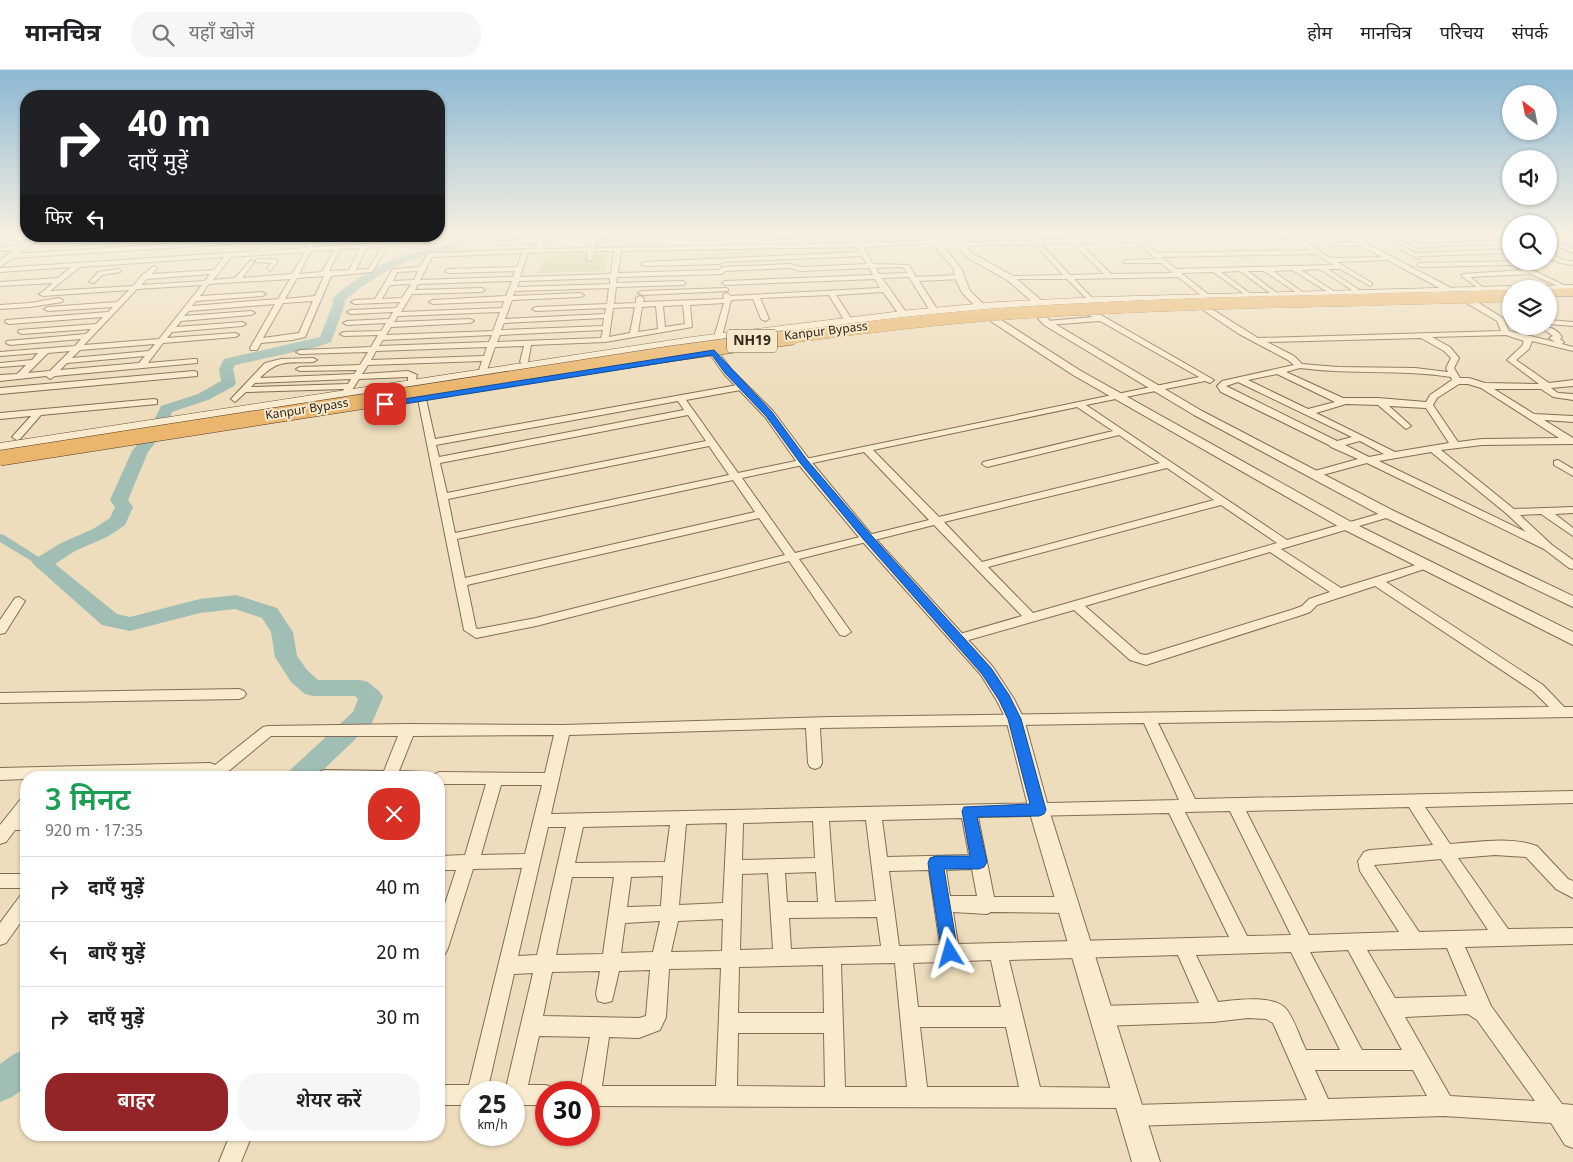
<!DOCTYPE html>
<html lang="hi">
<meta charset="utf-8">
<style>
body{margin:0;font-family:Georgia,"Noto Sans Devanagari",serif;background:#f6f6f6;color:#202124;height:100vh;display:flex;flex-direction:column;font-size:19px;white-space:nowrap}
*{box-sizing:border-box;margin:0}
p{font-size:16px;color:#757577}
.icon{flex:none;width:28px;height:28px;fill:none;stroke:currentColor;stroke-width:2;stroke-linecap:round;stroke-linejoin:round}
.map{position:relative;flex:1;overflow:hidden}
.sheet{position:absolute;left:20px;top:701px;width:425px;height:370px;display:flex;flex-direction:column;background:#fff;border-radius:20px;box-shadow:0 1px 4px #0004}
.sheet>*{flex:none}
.hud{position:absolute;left:20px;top:20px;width:425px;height:152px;border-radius:20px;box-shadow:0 1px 4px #0004;background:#202124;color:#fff;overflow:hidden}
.needle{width:32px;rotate:328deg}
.tools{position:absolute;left:1502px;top:15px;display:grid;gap:10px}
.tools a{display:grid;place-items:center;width:55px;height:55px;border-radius:50%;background:#fff;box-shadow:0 1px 4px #0004;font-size:25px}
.speed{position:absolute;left:460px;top:1011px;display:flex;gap:10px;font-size:25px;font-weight:700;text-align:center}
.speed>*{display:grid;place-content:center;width:65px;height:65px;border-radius:50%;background:#fff;box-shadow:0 1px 4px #0004;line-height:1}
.speed small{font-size:12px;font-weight:400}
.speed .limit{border:8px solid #d22;background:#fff;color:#111}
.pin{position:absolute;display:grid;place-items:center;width:42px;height:42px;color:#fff;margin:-21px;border-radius:10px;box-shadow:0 2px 8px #0006}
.me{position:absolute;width:55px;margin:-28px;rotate:352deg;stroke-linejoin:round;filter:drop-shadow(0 0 4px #0008)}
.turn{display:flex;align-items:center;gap:18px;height:105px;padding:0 25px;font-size:22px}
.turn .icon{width:65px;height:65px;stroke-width:2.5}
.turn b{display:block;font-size:35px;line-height:42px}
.then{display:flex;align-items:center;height:48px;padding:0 25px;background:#0003;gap:10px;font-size:19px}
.round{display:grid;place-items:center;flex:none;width:52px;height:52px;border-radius:20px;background:#f6f6f6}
.summary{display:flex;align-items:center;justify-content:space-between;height:85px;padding:0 25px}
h1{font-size:30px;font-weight:600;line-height:38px;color:#1e9e55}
.primary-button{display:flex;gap:10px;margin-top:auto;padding:10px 25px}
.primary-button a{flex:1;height:58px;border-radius:20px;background:#932529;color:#fff;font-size:20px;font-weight:600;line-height:58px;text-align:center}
.primary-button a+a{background:#f6f6f6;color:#202124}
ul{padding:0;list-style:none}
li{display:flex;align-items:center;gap:15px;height:65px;padding:0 25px;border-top:1px solid #e0e0e0}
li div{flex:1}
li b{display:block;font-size:19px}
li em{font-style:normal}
header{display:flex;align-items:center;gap:30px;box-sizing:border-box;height:70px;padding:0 25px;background:#fff;border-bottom:1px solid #e0e0e0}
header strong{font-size:24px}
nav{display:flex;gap:28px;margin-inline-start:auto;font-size:18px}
.search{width:350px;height:45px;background:#f6f6f6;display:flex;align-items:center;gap:12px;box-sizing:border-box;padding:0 18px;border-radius:20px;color:#757577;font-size:19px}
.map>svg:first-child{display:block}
.green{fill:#c5cb90}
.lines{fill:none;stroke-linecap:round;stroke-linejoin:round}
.canal{fill:#a0beb4;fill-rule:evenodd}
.river{fill:#a0beb4;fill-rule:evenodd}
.minor-casing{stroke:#846d55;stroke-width:2}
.tertiary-casing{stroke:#846d55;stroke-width:2}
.secondary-casing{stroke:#664e39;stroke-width:1}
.trunk-casing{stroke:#523c2a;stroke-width:1}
.minor{fill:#f9ebce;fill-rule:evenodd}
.tertiary{fill:#f9ebce;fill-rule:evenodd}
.secondary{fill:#f9ebce;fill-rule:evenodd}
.trunk{fill:#eab66d;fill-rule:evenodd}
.trunk-bridge-far1-casing{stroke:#523c2a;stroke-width:12;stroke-linecap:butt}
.trunk-bridge-casing{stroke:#523c2a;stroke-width:16;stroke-linecap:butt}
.trunk-bridge-far1{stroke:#eab66d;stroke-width:12}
.trunk-bridge{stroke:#eab66d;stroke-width:15}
.route{fill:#1a73e8;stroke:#114b97}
.labels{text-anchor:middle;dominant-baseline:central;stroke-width:4;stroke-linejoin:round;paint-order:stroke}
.far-street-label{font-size:12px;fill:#33261b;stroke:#f5e8cb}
.shield{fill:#f5e8cb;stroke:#6d6050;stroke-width:1}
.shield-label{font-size:14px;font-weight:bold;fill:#33261b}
</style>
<header>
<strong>मानचित्र</strong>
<div class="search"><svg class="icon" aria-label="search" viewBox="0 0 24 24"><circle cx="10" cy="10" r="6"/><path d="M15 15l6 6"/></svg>यहाँ खोजें</div>
<nav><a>होम</a><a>मानचित्र</a><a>परिचय</a><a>संपर्क</a></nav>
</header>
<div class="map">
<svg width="1573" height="1092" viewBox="0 0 1573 1092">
<rect width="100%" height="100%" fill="#edddbc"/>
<polygon class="green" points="608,184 605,201 539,203 546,185"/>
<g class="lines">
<polygon class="canal" points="0,464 4,465 48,493 46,495 38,495 0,472"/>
<g class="river">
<path d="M464,164h11c-16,21 -49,19 -72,29 -20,9 -42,23 -59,38l1,3 -14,38 -14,5 -82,18 -2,4 3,14 -2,3 -26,14 -36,12 -7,18 -17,22 -20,48 5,7 -8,18 -18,12 -32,14 -20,13 62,50 13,3 70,-18 36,-4 41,13 16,24 4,24 10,14 11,10h42l8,2 11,9 4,6 -11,26 -57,55h-30l4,-7 64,-59 5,-13 -3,-3h-42l-8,-2 -14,-12 -16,-25 -4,-25 -9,-14 -27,-9 -35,4 -70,18 -28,-6 -70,-62 3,-4 26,-16 32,-14 17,-11 5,-11 -5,-7 22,-49 18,-22 11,-23 37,-12 23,-13 -2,-12 5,-10 96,-22 13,-33 -1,-4c10,-14 47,-35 64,-42 21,-9 51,-7 68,-24z"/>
<polygon points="26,979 26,1017 12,1027 0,1032 0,994 14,984"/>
</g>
<g class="minor-casing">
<g id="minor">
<polygon points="9,164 16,164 0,175 0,170"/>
<path d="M448,164h7l-28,14 -39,-2 -16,26 -41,4 -26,61 -13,3 -31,3 -4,7h-6l-1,-2 25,-44 -86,7 -5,5 67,-5 4,2 -4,2 -70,6 -5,6 66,-5 4,2 -4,2 -70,6 -5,6 68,-5 4,2 -4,2 -72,6 -15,20 46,-4h3v4l-142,13 -5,3 -4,-3 -46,5v-6l17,-1 9,-9 -26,2v-4l32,-3 6,-7 -38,3v-4l75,-6 6,-7 -71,6 -4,-2 1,-2 79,-7 5,-5 -69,5 -4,-2 1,-2 77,-6 7,-7 -94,7 -4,-2 1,-2 102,-8 5,-5 -65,4 -4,-2 4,-2 69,-5 12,-12 -86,6 -4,-2 2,-1 12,-10 -53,3v-4l58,-4 13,-11 -71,5v-4l258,-17 12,-15h6l-11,15 42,-3 3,-12h6l-3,11 70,-4 5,-6 3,2 -1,3 36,2zM382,177l-14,22 -12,1 10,-22zM360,178l-11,22 -20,1 11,-22zM334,180l-12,22 -23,2 12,-23zM305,182l-13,22 -50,4 12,-16 -3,-2 -16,18 -22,2 18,-23zM224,187l-10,13 -62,4 5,-6 -3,-2 -13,10 -8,10 -83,5 30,-24zM210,204l-5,7 -64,4 6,-6zM324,206l-9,20 -30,3 12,-21zM290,209l-12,20 -86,7 4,-5 66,-5 4,-2 -4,-2 -62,4 9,-12zM202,215l-43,54 -75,6 53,-56zM313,231l-14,32 -36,5 20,-35zM155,274l-6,7 -77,7 8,-8zM70,281l-20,20 -22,2 20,-20zM145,286l-6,7 -79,7 7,-7z"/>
<path d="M540,164h6l-4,15 47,-1 3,-12 91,-2 -3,2 -83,3 -2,9 260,-5 -3,-7 -89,4 -3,-2 3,-2 106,-2 -11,2 3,7 74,-3 2,3 -74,4 10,17 36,1 7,12 44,-2 3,2 -3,2 -41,2 20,31 -4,2h-3l-23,-37 -27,1 26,37 -1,2h-6l-18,-25 -47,3 17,26 -4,2h-3l-17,-28 -69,3 9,21 -4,2 -4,-2 -8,-20 -22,1 -9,37 -4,2 -4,-2 10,-34 -34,2 2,22 -87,15 -74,3 -3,17 -4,2 -4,-2 4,-16 -29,1 -9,26 -4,3 -4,-3 4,-12 -114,4 -6,9 46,-3 9,4 -2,8 -7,2v-8l-49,2 -10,16 -3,1 -4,-3 2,-4 -98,3 -11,10 -4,-3 34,-36 16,-4 32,-1 4,2 -4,2c-25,1 -35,-3 -53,16l94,-4 3,-4 -57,1 -4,-2 4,-2 60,-2 8,-13 -68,2 -4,-2 4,-2 71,-3 7,-12 -34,1 -4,-2 4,-2 37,-1 5,-8 -39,2 -4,-2 4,-2 42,-2 4,-7 -42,2 -4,-2 4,-2 45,-2 4,-6 -45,2 -4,-2 4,-2 20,-1 18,-30 27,-2 7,-12 3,-2 105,-4 2,-6 -39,2 -3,-2 3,-2 40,-2zM857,177l3,5 -216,10 -3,2 3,2 76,-2 3,-2 139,-6 5,8 -66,3 -11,-3 -68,3 -3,3 -101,3 3,-22zM588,181l-1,8 3,2 3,-2 2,-8h19l-3,23 -91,3 8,-24zM522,183l-5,14 -69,2 -3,2 3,2 67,-2 -2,6 -93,3 12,-23zM901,197l3,1 3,5 -28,1 -3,-6zM790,198l11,3 68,-3 4,7 -148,6 -3,2 3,2 150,-6 5,9 -149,8 -4,-3 -4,2 1,4 -81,3 1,-4 -4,-2 -4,2v5l-22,1 2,-17 67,-2 3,-2 -3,-2 -67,2 1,-6 105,-3 3,-3zM418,201l-4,9 -21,1 4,-9zM610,208v6l-93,3 2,-6zM512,211l-6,15 -73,4 -4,2 4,2 71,-3 -2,7 -101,4 11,-18 70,-2 3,-2 -3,-2 -67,2 3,-6zM411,214l-9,14 -20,1 8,-14zM609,218l-2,16 -71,3 -4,2 4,2 70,-3 -1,6 -100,5 7,-19 68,-3 4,-2 -4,-2 -67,3 2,-5zM683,235l2,19 -20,3 -2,-21zM656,236l2,23 -20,3 4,-25zM635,237l-5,26 -21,4 4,-29zM500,242l-7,19 -107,4 5,-8 79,-4 4,-2 -4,-2 -76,3 4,-6zM604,248l-1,8 -102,4 3,-7zM603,260l-2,8 -104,4 3,-7zM492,265l-3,7 -110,4 4,-6zM487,277l-3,9 -113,4 5,-9zM351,309l-3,5 -97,3 4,-4z"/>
<path d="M1348,164l2,3 -50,2 31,19 59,-1v2l-2,1 -51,2 35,21v2l-2,1 -30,-17h-12l34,23v2h-4l-38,-25 -19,1 34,22v2h-4l-39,-24 -19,1 31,22v2h-4l-36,-24h-16l30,23v2h-4l-34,-25 -19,1 30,22v2h-4l-34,-24 -32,1 28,22 1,2 -4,2 -28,-22 -104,2 21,22 -4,2 -24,-24h-59v-2l2,-1 53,-1 -28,-31 -74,2 -3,-2 3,-2zM1292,169l18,11 -153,3 -14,-11zM1136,172l20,17 -30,1 -3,2 1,1h37l12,10 -62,1 -31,-31zM1041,174h32l31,30 -34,1zM1316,184l18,11 -158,4 -15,-12z"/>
<polygon points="1372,164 1379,164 1416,183 1511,179 1511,183 1421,186 1419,189"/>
<polygon points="1391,164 1398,164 1419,174 1497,170 1500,172 1497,174 1424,177 1421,179"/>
<polygon points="1416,164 1469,164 1466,166 1422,167"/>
<polygon points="1503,164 1511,164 1511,168"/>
<polygon points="174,166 187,166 177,169"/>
<polygon points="232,166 238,166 231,174 12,188 9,186 12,184 229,170"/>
<polygon points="1573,167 1573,171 1556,172 1573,179 1573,183 1549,173 1549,169 1551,168"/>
<polygon points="116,170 114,173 74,175 71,173 74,171"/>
<polygon points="1334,173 1362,172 1365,174 1362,176 1332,176"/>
<polygon points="0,177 22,176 25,178 22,180 0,181"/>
<polygon points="1549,184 1563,190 1573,191 1573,195 1560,193 1549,188"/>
<polygon points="258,189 275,189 278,191 270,201 267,199 271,193 256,192 256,190"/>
<polygon points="1530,191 1520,194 1568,217 1568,219 1564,219 1531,204 1470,207 1485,219 1486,220 1483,222 1462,206 1462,204 1523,200 1512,195 1420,197 1417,195 1420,193"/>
<polygon points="118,199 121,201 120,202 102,205 94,213 89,212 98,202"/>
<polygon points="726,218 728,219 728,221 642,225 638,223 642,221"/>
<polygon points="59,228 63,230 62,232 30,237 0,239 0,235 30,233"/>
<path d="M1468,230h6l29,18 6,13 46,11 -6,-4 4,-2 -14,-10c9,0 18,3 23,11l-2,2 4,3 -2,2 11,3v4l-41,-10 -3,8 -13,11 33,23 24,-3v6l-22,2 7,5 15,1v6l-20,-3 -12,-8h-47l40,25 39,2v6l-29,-2 29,18v6l-91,1 -41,5 73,59 59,-2v6l-18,1 18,14v8l-32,-22 -21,1 32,30 21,15v9l-4,-1 -25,-19 -177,-86 -52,14 -4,-1v-4l47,-13 -27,-12 -2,-2 -108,-53 -4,-6 5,-5 72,-16 -6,-5 -49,-26 -39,-26 7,-2 51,32 243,-7 -4,-10 -29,-17zM1506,265l18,6 -2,5 -15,14 32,24 -54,-1 -16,-5h-9l-6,-10 5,-10 -9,-11 -18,-10zM1421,268l23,13 7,7 -5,10 2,4 -33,-4 -77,-1 -36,-3 -8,-8 -27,-14zM1300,298c50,7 101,1 151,9l1,3 -22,15 -4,7 -48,-4h-35l-57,-26zM1277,304l58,28 -27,7 -60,-29zM1238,312l114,55 -15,4 -111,-55zM1459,314h9l13,4 78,50 -77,1 -24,3 -25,-37 4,-7zM1346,334l32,1 28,24 5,-3 -2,-2 -20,-18 37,2 23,35 -54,9 -79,-39zM1360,371l24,13 -15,3 -24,-12zM1431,382l76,62 19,18 -147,-71z"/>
<path d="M1088,241h6l120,69 -4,3 -5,-2 -119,24 201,135 98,-28h8l1,2 -1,2 -112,33 60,39 81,-25h8l2,2 -2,2 -44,15 157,103 21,22h9v10l-415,6 37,76 378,-8v12l-148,4 25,37c28,-2 60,-8 87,2l31,33 5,2v17l-17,-9 -30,-32 -31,-2 -37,3 50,71 65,-1v16l-108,3 26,59 71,98 11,1v43l-8,-3 -14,-22 -107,-7 -312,10 -7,-3 -3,-7 3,-8 -536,-2v-14h-9l10,-55 -51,-1 -11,49h18l7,3 2,4h-9v13h-32v-13h-9l28,-119 -19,1 -27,118h-16v13h-32v-20h30l53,-217 -49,1 -25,79 -3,6 -6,2v-34l17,-52h-17v-14l26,-1 21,-71h-47v-6l-123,-2 3,-4 5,-2 60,1 14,-35h-127l-46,38 1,4h-16l-1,-3 -183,3v1l-26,1v-12l210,-5 5,2 48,-38 5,-1 140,-2 155,1 268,-8 718,-10 -16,-16 -158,-105 -58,19 -7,7 -8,3 -156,50 -16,-5 -56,-50 -116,33 -5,-1 -1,-3 1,-3 69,-20 -88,-91 -135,34 52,73 -6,4 -5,-1 -51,-74 -253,65 -60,12 -12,-8 -46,-231 1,-2 3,-1 4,3 9,40 308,-55 4,3 -1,2 -60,11 52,73 461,-96 -99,-56 -53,4 -4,-2 4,-2 46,-4 -5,-2zM678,331l6,9 -245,47 -3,-12zM1077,337l36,24 -130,31 -1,2 5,3 132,-32 41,28 -221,54 -66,-67zM688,345l18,26 -259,52 -7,-30zM709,376l20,29 -274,58 -7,-34zM864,382l65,68 -134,33 -53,-75zM1167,398l47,32 -232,62 -38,-40zM733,410l22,32 -290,66 -8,-39zM1221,435l56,38 -244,70 -45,-46zM759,448l26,37 -249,63 -58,11 -2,-1 -9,-43zM1270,482l60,40 -21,7 -7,7 -8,3 -148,46 -6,-1 -55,-48zM1144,653l35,77 -628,14 18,-79 237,-7 2,35 2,4 5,2 5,-2 2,-4 -2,-35zM554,665l-9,38 -106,-1 -7,4 -6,-4 -27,-1 14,-35zM501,715h41l-17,69 -44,1zM1409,737l24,38 -63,5 -6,2 -6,9 2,10 39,61 -90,3 -63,-124zM1230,741l61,124 -44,1 -62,-124zM1169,743l60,124 -271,7 -5,-32 34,2 4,-2 77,1 6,-2 3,-6 -3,-6 -6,-2h-74l-16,-80zM962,748l7,37 -82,2 -5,-37zM866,750l10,81 -41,1 -6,-81zM813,751l2,37 -73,2 1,-37zM727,753l-4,80 -44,2 7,-81zM670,755l-5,37 -90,1 8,-36zM548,757h18l-29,128 -19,1zM1441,789l47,71 -69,2 -45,-67zM972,799l5,27h-27l-4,-26zM929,800l11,75 -41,1 -10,-75zM816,802l2,30h-31l-2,-29zM768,803l5,76 -33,1 2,-76zM663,806l-2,30 -34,1 4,-30zM572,807h42l-11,77 -47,1zM877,847l4,29 -90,3 -2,-31zM723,849l-1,32 -51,1 7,-31zM660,851l-7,31 -32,1 4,-30zM1447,878l20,48 -72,2 -28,-48zM1348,880l54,100h-40l-52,-98zM1291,882l49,98h-34c-6,-12 -11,-29 -19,-40 -12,-16 -51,-10 -69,-8l-22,-47zM1178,885l21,48 -97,3 -7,3 -3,7 3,7 7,3 111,-4 35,-4 18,1 7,4 34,77 -173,5 3,-7 -3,-7 -7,-3 -87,-1 -31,-127zM991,890l10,47h-83l-5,-44zM895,893l12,124h-62l-4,-123zM823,895l1,48h-86l1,-46zM721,898l-5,118h-114l7,-49 30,1 21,-8 6,-13 3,-48zM650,900l-4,46 -7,2 -96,-2 9,-44 48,-1 -4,23 2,7 7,2 7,-2 7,-30zM1468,944l9,6 58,81 -85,-5 -45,-79zM920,957h86l13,60h-92zM738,963h86l1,54 -88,-1zM1315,1000h98l14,26 -99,3z"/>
<polygon points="1549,250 1573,252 1573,256 1549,254"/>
<polygon points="194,301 197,302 197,306 0,324 0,318"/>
<polygon points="154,329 157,330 157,334 41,345 20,369 17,370 12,367 31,346 0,349 0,343"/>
<polygon points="1558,390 1573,399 1573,406 1554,395 1554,391"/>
<polygon points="19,527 25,531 5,563 0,564 0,550 15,528"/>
<polygon points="239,619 244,621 246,624 244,627 239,629 0,633 0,623"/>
<polygon points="26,728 26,760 15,760 6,772 0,774 0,755 20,730"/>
<rect x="0" y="804" width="26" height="14"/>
<polygon points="26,823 26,845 6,873 0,875 0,853 20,826"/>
<polygon points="230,1065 252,1065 241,1092 219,1092"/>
</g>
</g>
<g class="tertiary-casing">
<g id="tertiary">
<polygon points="925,164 933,164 961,198 970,221 998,248 1081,301 1353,453 1573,562 1573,575 1343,459 1073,305 992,252 963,224 957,213 953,198"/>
<polygon points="948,164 956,164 972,183 1013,206 1042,231 1042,235 1036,235 1007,210 966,187"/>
<polygon points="1339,164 1349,164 1470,228 1468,230 1462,230"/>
<polygon points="34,166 44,166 0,197 0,190"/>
<polygon points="1041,243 1044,244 1050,251 1202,341 1394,441 1573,526 1573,537 1384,447 1194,345 1044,255 1036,246"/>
<polygon points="718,264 723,267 719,283 732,300 773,341 809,389 872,465 993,597 1014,629 1024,649 1049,740 1160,1092 1132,1092 1029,740 1006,649 997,631 981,605 862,471 799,395 765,347 724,304 709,283 713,267"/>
</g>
</g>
<g class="secondary-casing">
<g id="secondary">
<polygon points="1573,215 1573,221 1549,222 1549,219 1534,219 1539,216"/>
<polygon points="1511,216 1516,219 1511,219 1511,222 1100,233 997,239 910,247 692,275 0,381 0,373 692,267 910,240 997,232 1100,227"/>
</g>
</g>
<g class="trunk-casing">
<polygon id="trunk" points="1573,218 1573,226 1549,226 1548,219"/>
</g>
<use href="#minor" class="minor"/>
<use href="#tertiary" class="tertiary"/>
<use href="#secondary" class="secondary"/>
<use href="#trunk" class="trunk"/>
<g class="trunk-bridge-far1-casing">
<path id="trunk-bridge-far1" d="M784,268c78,-10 155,-20 233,-25 164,-11 329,-12 494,-17"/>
</g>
<g class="trunk-bridge-casing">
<polyline id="trunk-bridge" points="0,388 669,284 793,267"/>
</g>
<use href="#trunk-bridge-far1" class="trunk-bridge-far1"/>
<use href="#trunk-bridge" class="trunk-bridge"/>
</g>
<linearGradient id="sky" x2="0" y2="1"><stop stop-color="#8bb8d3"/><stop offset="0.52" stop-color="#f7f0e1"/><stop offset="1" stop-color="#f7f0e1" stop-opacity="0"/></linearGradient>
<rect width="1573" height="317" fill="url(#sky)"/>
<polygon class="route" points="714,280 772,342 807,390 871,465 991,598 1009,625 1021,649 1046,740 1044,744 1039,746 977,747 987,792 984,797 979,799 944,799 958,883 956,888 950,891 944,888 942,883 928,793 930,788 936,786 970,786 962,741 964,737 1030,734 1008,649 999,630 982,604 864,470 801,394 766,346 725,303 712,285 385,337 381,334 385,332"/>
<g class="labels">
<g class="far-street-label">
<text transform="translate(826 262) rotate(-7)">Kanpur Bypass</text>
<text transform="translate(307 340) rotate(-9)">Kanpur Bypass</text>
</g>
<rect class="shield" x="727" y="259.5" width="50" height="23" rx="4"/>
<g class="shield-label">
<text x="752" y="271">NH19</text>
</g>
</g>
</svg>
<div class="tools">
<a><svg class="needle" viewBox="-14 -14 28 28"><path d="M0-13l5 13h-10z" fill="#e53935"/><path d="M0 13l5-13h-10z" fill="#757577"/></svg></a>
<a><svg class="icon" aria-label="sound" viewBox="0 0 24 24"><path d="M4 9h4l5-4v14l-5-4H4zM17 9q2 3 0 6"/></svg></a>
<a><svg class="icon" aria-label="search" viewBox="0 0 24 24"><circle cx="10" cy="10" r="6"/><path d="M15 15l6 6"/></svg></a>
<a><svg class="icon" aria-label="layers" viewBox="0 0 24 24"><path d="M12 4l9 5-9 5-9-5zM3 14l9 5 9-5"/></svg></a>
</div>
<div class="speed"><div>25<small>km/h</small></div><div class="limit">30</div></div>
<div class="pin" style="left:385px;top:334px;background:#d93025"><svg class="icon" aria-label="arrive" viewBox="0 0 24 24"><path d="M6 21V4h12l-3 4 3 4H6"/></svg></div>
<svg class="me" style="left:950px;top:883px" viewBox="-20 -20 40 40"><path d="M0-17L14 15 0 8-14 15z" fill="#1a73e8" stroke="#fff" stroke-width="4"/></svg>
<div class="hud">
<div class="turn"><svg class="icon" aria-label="right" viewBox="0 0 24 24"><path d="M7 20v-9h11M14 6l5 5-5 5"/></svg><div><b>40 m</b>दाएँ मुड़ें</div></div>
<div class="then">फिर<svg class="icon" aria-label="left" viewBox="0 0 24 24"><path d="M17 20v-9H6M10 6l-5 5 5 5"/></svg></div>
</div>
<section class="sheet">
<div class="summary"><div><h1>3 मिनट</h1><p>920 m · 17:35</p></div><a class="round" style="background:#d93025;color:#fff"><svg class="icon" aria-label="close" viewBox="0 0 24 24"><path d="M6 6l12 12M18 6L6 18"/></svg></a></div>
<ul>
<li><svg class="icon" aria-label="right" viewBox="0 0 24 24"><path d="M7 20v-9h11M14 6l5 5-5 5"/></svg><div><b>दाएँ मुड़ें</b></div><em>40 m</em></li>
<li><svg class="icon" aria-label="left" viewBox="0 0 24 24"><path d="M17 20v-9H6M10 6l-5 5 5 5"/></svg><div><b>बाएँ मुड़ें</b></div><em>20 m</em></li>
<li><svg class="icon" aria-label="right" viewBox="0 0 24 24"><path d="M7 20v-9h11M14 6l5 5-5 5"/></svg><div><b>दाएँ मुड़ें</b></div><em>30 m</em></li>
</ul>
<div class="primary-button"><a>बाहर</a><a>शेयर करें</a></div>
</section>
</div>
